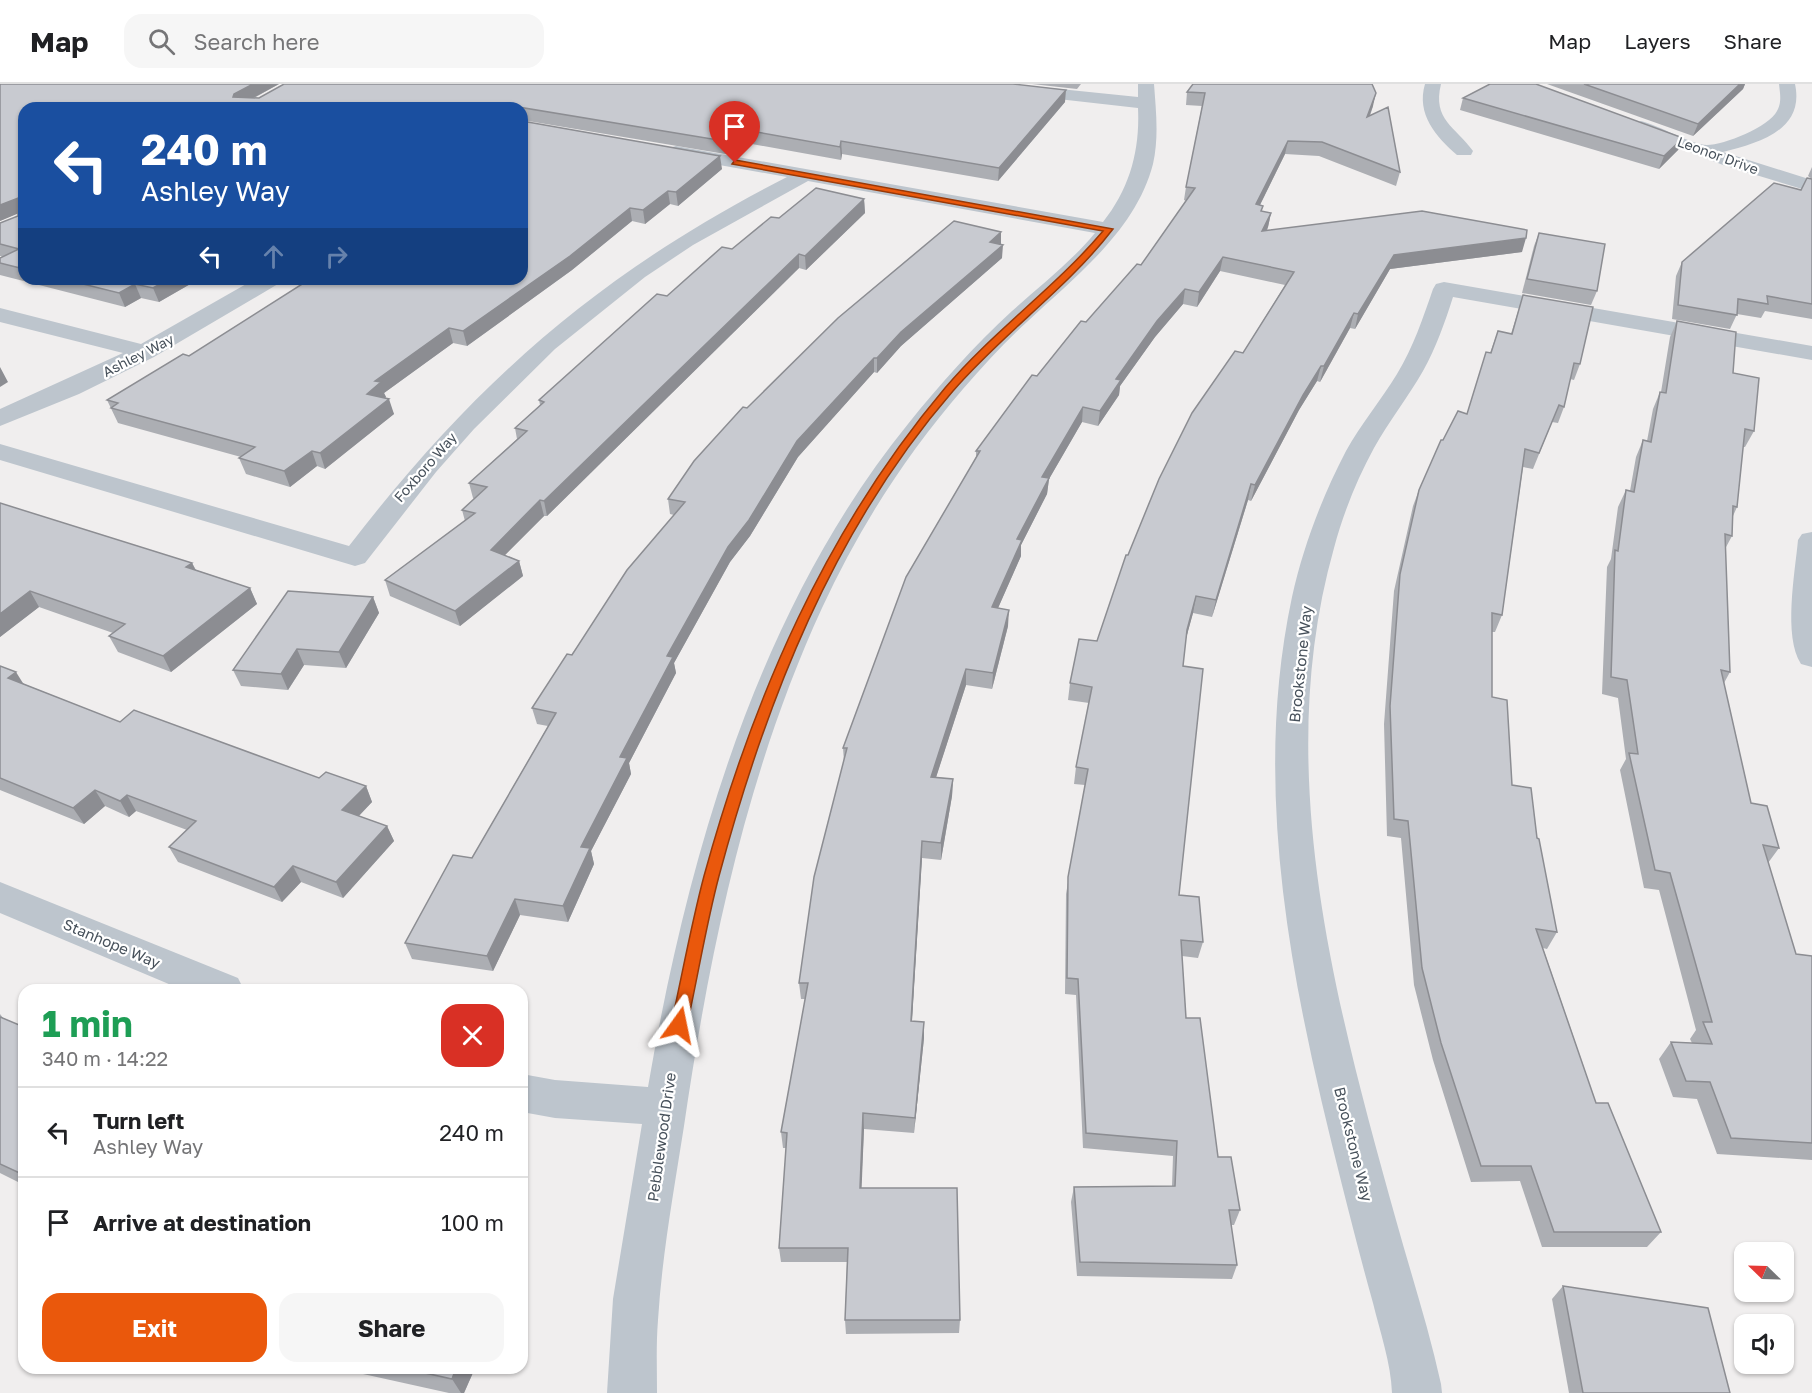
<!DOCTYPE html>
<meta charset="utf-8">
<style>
body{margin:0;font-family:"Golos Text",sans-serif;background:#f6f6f6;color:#202124;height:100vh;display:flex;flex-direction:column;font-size:22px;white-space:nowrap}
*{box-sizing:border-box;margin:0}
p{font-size:20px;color:#757577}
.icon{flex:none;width:33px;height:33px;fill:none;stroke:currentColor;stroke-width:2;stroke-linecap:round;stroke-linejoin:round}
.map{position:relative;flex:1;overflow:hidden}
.drawer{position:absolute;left:18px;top:900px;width:510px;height:390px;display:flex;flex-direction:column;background:#fff;border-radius:18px;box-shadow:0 2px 4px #0004}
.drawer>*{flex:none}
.banner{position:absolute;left:18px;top:18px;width:510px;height:183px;border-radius:18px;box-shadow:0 2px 4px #0004;background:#1a4fa0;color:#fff;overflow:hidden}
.needle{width:39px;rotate:293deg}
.controls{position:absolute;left:1734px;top:1158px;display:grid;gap:12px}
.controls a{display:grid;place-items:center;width:60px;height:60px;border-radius:12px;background:#fff;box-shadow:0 2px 4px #0004;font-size:30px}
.pin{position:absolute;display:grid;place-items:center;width:51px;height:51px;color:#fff;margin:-62px -26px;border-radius:50% 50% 50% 0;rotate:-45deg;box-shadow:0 0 6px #0007}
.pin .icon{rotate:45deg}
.me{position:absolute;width:66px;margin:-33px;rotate:12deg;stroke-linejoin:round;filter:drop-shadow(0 0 4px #0008)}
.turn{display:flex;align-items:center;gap:21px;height:126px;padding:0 24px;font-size:27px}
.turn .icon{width:78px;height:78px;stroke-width:2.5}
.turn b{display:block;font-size:42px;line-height:51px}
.lanes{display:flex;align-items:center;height:57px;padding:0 24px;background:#0003;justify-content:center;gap:30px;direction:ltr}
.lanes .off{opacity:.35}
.round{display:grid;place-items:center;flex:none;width:63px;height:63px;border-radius:18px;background:#f6f6f6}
.head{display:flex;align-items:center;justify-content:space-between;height:102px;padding:0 24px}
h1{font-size:36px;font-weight:700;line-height:45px;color:#1e9e55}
.action{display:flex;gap:12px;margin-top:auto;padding:12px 24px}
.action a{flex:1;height:69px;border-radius:18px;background:#ea580c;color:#fff;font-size:24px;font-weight:700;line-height:69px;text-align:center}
.action a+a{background:#f6f6f6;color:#202124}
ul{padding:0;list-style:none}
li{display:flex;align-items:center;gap:18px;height:90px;padding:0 24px;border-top:2px solid #e0e0e0}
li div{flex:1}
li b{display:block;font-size:22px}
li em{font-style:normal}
header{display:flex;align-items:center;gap:36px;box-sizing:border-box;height:84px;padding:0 30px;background:#fff;border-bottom:2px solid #e0e0e0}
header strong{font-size:28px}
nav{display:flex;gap:33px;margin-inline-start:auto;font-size:21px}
.search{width:420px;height:54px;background:#f6f6f6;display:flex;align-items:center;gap:15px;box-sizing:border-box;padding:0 21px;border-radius:18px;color:#757577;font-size:22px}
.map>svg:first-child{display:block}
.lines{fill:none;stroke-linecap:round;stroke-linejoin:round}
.street{fill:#bdc5cd;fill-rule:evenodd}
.wall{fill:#acaeb3}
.shaded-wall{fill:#8c8d92}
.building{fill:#c8cad0;stroke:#8c8d92;stroke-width:1.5}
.route{fill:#ea580c;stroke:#983908;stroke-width:1.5}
.labels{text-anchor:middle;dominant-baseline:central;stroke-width:4.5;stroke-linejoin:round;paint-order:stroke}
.far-street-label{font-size:14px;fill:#47515b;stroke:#fff}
.street-label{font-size:15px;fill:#47515b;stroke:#fff}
</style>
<header>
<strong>Map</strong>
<div class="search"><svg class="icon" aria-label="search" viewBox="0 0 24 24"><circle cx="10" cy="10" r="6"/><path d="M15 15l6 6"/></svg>Search here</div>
<nav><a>Map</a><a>Layers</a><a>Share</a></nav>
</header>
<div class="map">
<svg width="1812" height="1309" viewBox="0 0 1812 1309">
<rect width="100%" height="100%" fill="#f0eeee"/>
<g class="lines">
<g class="street">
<path d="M961,0h49l128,13v-13h16c2,27 5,53 -1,80 -17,66 -77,112 -125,157 -23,21 -44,44 -65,68 -58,67 -104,139 -141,219 -75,163 -112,341 -138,518 -10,64 -22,129 -26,194 -2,25 -1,49 -1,73h-50l6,-94 29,-175 -87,-6 -33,-6v-38l33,6 93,7c40,-232 110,-478 260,-663 32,-40 66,-78 104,-113 28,-25 59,-49 83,-78l-287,-52 -115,64 -48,32 -90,72 -81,80 -38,43 -71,91 -10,3 -355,-106v-16l349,102c127,-165 252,-274 438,-369l-118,-21 -2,-4 2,-4 7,-2 427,76c27,-34 37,-72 35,-114l-169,-19z"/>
<path d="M1425,0h16c-9,36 15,43 32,67l-2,4h-14c-21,-18 -41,-41 -32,-71z"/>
<path d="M1779,0h16c10,46 -36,59 -72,68l89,28v12l-89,-27 -88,-35 -3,-4 9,-5c17,4 51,24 66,24 17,0 62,-18 70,-34 5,-9 3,-17 2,-27z"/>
<polygon points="255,195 281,195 278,200 154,273 79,310 0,342 0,325 123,269 0,238 0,224 141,260"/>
<path d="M1444,198l368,64v14l-359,-63c-8,25 -17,51 -30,74 -15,26 -34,50 -49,77 -17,31 -31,66 -40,100 -63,223 2,456 62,672 15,54 33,109 45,164l1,9h-50c-1,-30 -12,-61 -19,-90 -11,-39 -21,-79 -31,-118 -48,-191 -92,-391 -50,-588 11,-50 30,-100 54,-146 15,-27 35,-51 51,-77 16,-26 26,-56 36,-85l3,-5z"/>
<path d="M1812,448v135l-11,-3c-18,-28 -6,-91 -3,-124l4,-6z"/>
<polygon points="0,798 238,894 244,906 183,906 0,829"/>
</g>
</g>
<g class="wall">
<polygon points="0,0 279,0 254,14 1065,18 998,97 842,70 841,76 752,60 737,72 522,36 522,24 24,24 24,195 199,195 159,218 141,214 125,223 0,191 0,174 2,172 0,172 0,139 18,132 18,129 0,137"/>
<polygon points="1032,0 1081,0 1077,5"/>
<polygon points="1547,0 1745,0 1743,5 1693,52"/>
<polygon points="1187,8 1373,22 1370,32 1400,88 1396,102 1319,72 1285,70 1260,121 1262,128 1271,129 1268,143 1267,147 1522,168 1390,185 1355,245 1350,244 1320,298 1317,297 1299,326 1251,417 1248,416 1212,533 1193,529 1186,554 1183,582 1179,811 1203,858 1198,874 1182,872 1186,934 1218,1073 1240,1126 1234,1141 1231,1141 1237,1181 1232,1195 1077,1192 1071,1118 1074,1103 1172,1102 1173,1072 1083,1064 1076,911 1065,910 1066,810 1085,701 1074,700 1076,683 1089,619 1068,616 1070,599 1097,557 1128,471 1243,269 1285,201 1220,187 1197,223 1183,220 1155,253 1120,302 1119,311 1098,342 1082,338 1049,395 1047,410 1021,461 1021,472 998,524 1008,542 992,605 966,601 936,693 953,695 952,712 941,776 922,774 912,937 924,954 914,1049 864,1045 861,1104 960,1236 959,1249 846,1250 845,1236 847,1178 781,1178 779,1164 786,1064 783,1064 781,1048 805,915 801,915 799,899 844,678 843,664 976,373 976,367 1037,292 1086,238 1141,181 1186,117 1184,116 1186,103 1202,22 1186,21"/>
<polygon points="1463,14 1683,54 1678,66 1659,85 1460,26"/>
<polygon points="522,37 722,85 678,122 670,120 645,140 632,137 572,186 467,262 453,259 384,309 386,313 385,314 394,330 325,385 317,382 290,403 246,390 239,374 241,373 118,339 107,316 189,272 522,195"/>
<polygon points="1812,83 1812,95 1808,92"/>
<polygon points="1812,95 1812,235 1765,227 1761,234 1737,230 1730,245 1672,235 1676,192 1682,178 1801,106"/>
<polygon points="864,115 865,129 806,186 799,184 547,432 544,432 505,471 519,477 523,492 460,542 390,512 385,496 465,437 462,426 474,415 473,414 469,399 517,355 515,344 540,321 539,316 667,212 732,165 779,134"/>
<polygon points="1001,148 1001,160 1002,174 901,262 877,289 874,288 798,373 750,452 730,478 674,579 676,589 629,679 631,690 591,767 594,780 568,838 520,831 493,887 412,875 405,859 472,774 548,642 537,640 532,624 674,431 670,430 668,415 747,324"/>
<polygon points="1539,149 1597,207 1591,221 1522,209 1534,162"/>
<polygon points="1523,211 1580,280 1574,296 1570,295 1564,323 1558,339 1552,338 1533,385 1523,383 1502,531 1495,548 1492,548 1492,613 1512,701 1537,754 1557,848 1547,865 1543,864 1596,1019 1661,1148 1647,1163 1542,1163 1520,1097 1471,1098 1433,976 1414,901 1401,754 1387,752 1384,640 1394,507 1413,422 1419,406 1443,356 1467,330 1481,284 1490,269 1498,247 1511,250"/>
<polygon points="1677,237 1733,289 1754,347 1745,363 1743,363 1737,423 1733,432 1732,452 1725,465 1730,588 1724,599 1751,719 1779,764 1768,779 1796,870 1812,872 1812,1076 1717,1070 1697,1015 1673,1013 1659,975 1671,958 1692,959 1690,955 1696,946 1659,806 1644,804 1620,686 1626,675 1618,614 1602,610 1607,483 1611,475 1618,423 1626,406 1630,407 1636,373 1643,356 1647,357 1653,325 1660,308 1661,308 1670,253"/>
<polygon points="0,419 192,479 196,486 250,504 257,520 171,588 118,568 109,552 113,549 39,523 0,553"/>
<polygon points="373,513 379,529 346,584 304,581 288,606 241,602 233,586"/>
<polygon points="0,582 24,600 120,638 319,694 366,702 372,718 359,732 387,742 394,757 343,814 301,798 282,818 178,778 169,763 187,746 136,727 129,733 105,722 84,740 0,706"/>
<polygon points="0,930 3,934 24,943 24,1101 0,1089"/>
<polygon points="1563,1202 1730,1309 1569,1309 1552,1215"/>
<polygon points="343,1284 475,1284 464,1309 449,1309 345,1286"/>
</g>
<g class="shaded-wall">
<polygon points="253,0 279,0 238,22 233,13 234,10"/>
<polygon points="1740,0 1745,0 1743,5 1693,52 1698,40"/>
<polygon points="1066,6 1065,18 998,97 999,84"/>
<polygon points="1376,9 1373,22 1364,46 1367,33"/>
<polygon points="751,47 752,60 737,72 736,59"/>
<polygon points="1683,54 1678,66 1659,85 1664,72"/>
<polygon points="841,57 842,70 841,76 840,63"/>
<polygon points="1288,57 1285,70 1253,135 1256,120"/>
<polygon points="720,72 722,85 678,122 676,108"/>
<polygon points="668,107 670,120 645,140 643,126"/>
<polygon points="18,114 24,127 0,137 0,121"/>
<polygon points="864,115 865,129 806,186 805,172"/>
<polygon points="630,124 632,137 572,186 467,262 463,247"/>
<polygon points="1271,129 1268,143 1259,162 1262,147"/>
<polygon points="1001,148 1001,161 990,158"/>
<polygon points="1526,154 1522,168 1390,185 1355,245 1358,230 1394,171"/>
<polygon points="1003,161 1002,174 901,262 877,289 877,274 901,248"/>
<polygon points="799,170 799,184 547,432 544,417"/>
<polygon points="1223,173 1220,187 1197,223 1199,208"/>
<polygon points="169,195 199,195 159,218 153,204"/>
<polygon points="135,200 141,214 125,223 119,209"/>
<polygon points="1185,205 1183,220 1155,253 1120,302 1119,311 1098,342 1100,327 1116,295 1157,237"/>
<polygon points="1354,229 1350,244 1320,298 1324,282"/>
<polygon points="449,244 453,259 384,309 386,313 371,325 367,310 375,297"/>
<polygon points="874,274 874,288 798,373 750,452 730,478 674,579 676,589 629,679 631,690 591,767 594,780 568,838 563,822 581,763 620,673 667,572 728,463 797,357"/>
<polygon points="1321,282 1317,297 1299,326 1251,417 1255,401 1303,311"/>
<polygon points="0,283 8,298 0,303"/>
<polygon points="389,315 394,330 325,385 320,369"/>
<polygon points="1083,323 1082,338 1049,395 1047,410 1021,461 1021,472 991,540 992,523 1017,455 1042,393"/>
<polygon points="312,367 317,382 290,403 284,387"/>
<polygon points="1251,400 1248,416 1212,533 1216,516"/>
<polygon points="540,416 544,432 495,481 491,466"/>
<polygon points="519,477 523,492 460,542 455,527"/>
<polygon points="192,479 200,495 186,483"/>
<polygon points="250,504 257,520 171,588 163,572"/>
<polygon points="30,507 39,523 0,553 0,530"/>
<polygon points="1196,512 1193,529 1184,562 1187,546"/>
<polygon points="373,513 379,529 346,584 339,568"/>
<polygon points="1009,526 1008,542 992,605 993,589"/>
<polygon points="297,565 304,581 288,606 281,590"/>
<polygon points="966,585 966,601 931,709 931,693"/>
<polygon points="16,588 26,604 8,594"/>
<polygon points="953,695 952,712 941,776 941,759"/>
<polygon points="366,702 372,718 349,742 342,726"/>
<polygon points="95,706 105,722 84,740 73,724"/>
<polygon points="127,711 136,727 129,733 120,717"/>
<polygon points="387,742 394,757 343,814 336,798"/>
<polygon points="922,757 922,774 911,952 911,937"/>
<polygon points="293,782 301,798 282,818 274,803"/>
<polygon points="515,815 520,831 493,887 487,872"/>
<polygon points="924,938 924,954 914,1049 915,1034"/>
<polygon points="863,1029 864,1045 861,1119 860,1104"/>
<polygon points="456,1284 475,1284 464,1309 461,1309 452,1295"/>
</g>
<g class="building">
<polygon points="0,0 253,0 234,10 233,13 259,14 284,0 1013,0 1066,6 999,84 841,57 840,63 751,47 736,59 518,23 518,24 24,24 24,185 0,179 0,174 19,165 0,160 0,139 18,132 18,114 0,121"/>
<polygon points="1193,0 1372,0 1376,9 1367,33 1388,23 1400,88 1322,58 1288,57 1256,120 1263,122 1261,127 1271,129 1262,147 1422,127 1527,146 1526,154 1394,171 1358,230 1354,229 1324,282 1321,282 1303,311 1255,401 1251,400 1216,516 1196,512 1187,546 1183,582 1203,585 1179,811 1199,813 1203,858 1181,856 1186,934 1200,934 1218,1073 1231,1073 1240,1126 1229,1126 1237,1181 1080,1178 1074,1103 1175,1102 1177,1057 1086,1049 1078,895 1067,894 1068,793 1088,685 1076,683 1092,603 1070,599 1079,555 1097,557 1126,471 1128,471 1159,395 1192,329 1235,267 1243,269 1294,188 1223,173 1199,208 1185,205 1157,237 1116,295 1121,296 1100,327 1083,323 1042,393 1049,394 1017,455 1022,456 992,523 1009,526 993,589 966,585 931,693 953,695 941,759 922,757 911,937 924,938 915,1034 863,1029 860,1104 957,1104 960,1236 845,1236 848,1164 779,1164 787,1049 781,1048 808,899 799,899 814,793 847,664 843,664 906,493 980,367 976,367 1032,291 1037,292 1081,237 1086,238 1137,180 1141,181 1195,104 1186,103 1205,9 1187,8"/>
<polygon points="1490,0 1536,0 1683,54 1664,72 1463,14"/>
<polygon points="1584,0 1740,0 1698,40"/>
<polygon points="522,37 720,72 676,108 668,107 643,126 630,124 570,172 463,247 449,244 375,297 381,298 367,310 389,315 320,369 312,367 284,387 239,374 255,363 111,324 118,319 107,316 183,270 189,272 310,195 522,195"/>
<polygon points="1807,94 1812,95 1812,220 1767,212 1768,220 1738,215 1737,231 1678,221 1682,178 1774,99 1801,106"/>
<polygon points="816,104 864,115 805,172 799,170 544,417 540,416 491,466 519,477 455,527 385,496 475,429 462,426 487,403 469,399 527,347 515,344 544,318 539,316 657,210 667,212 722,163 732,165 771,133 779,134"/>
<polygon points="954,137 1001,148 990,158 1003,161 901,248 877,274 874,274 797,357 749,436 728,463 667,572 673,573 620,673 627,674 581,763 590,764 563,822 515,815 487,872 405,859 453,771 472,774 556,629 532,624 567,570 572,571 627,486 685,418 668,415 694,377 743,323 747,324 838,234"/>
<polygon points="1539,149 1605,160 1597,207 1527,195"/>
<polygon points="63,195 169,195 153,204 135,200 119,209"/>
<polygon points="1523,211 1593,223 1580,280 1574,279 1564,323 1559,321 1539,369 1525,365 1502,531 1492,529 1492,613 1507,616 1512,701 1531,704 1537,754 1539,755 1557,848 1536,845 1596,1019 1608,1019 1661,1148 1554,1148 1531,1082 1481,1082 1441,959 1422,884 1408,737 1394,735 1390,622 1400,490 1419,406 1441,356 1443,356 1458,327 1467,330 1486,268 1491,269 1498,247 1512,250"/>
<polygon points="1677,237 1736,248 1733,289 1759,294 1754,347 1745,345 1737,423 1733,422 1732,452 1725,450 1730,588 1721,586 1751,719 1767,722 1779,764 1763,761 1796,870 1812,872 1812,1059 1731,1054 1710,998 1686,997 1671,958 1712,960 1703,938 1712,938 1670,789 1655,786 1629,669 1638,670 1627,596 1611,593 1615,466 1618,467 1626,406 1634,408 1643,356 1651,358 1660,308 1666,309"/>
<polygon points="0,419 192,479 186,483 250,504 163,572 109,552 125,540 30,507 0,530"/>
<polygon points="288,507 373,513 339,568 297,565 281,590 233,586"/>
<polygon points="0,582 16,588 8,594 120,638 134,626 319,694 326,688 366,702 342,726 387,742 336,798 293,782 274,803 169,763 196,737 127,711 120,717 95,706 73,724 0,694"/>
<polygon points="0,933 24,943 24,1091 0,1080"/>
<polygon points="24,1103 24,1110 20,1108"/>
<polygon points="1563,1202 1708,1224 1730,1309 1583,1309"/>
<polygon points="403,1284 456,1284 452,1295"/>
</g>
<path class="route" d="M735,76l378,69c-46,60 -110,104 -160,162 -120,138 -187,310 -234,485 -13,49 -21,100 -32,149l-2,5h-12l-2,-5c11,-49 20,-100 33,-149 49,-178 121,-346 241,-488 48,-57 110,-100 158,-157l-371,-67z"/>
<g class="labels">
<g class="far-street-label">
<text transform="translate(1718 71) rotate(20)">Leonor Drive</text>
<text transform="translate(138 271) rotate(-27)">Ashley Way</text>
<text transform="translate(425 383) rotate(-49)">Foxboro Way</text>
</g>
<g class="street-label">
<text transform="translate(1300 580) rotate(-84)">Brookstone Way</text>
<text transform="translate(112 859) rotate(23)">Stanhope Way</text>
<text transform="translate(661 1053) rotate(-82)">Pebblewood Drive</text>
<text transform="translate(1354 1060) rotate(76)">Brookstone Way</text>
</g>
</g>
</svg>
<div class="controls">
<a><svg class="needle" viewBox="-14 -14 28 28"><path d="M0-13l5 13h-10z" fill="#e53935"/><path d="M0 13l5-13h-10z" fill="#757577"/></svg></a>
<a><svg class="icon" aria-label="sound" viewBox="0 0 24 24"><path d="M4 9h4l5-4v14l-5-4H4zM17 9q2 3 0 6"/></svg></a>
</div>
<div class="pin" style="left:735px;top:79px;background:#d93025"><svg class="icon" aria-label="arrive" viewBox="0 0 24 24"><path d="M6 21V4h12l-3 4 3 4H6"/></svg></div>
<svg class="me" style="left:679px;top:941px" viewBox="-20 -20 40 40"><path d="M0-17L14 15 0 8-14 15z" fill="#ea580c" stroke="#fff" stroke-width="4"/></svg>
<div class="banner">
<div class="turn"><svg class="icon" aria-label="left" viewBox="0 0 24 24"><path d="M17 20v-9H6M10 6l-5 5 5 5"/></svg><div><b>240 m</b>Ashley Way</div></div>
<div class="lanes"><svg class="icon" aria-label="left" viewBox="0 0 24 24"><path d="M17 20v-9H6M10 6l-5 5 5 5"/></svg><svg class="icon off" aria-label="ahead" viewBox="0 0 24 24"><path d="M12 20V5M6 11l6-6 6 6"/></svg><svg class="icon off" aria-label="right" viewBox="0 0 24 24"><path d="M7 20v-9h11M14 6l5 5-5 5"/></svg></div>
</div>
<section class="drawer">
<div class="head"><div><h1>1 min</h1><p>340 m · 14:22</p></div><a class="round" style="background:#d93025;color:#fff"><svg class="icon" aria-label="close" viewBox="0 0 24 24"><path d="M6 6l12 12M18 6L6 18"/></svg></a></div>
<ul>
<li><svg class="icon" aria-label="left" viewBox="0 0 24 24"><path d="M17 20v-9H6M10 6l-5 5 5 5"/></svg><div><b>Turn left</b><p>Ashley Way</p></div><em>240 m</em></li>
<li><svg class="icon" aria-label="arrive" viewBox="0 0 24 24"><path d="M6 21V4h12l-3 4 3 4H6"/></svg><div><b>Arrive at destination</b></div><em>100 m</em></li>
</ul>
<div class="action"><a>Exit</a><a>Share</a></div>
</section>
</div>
